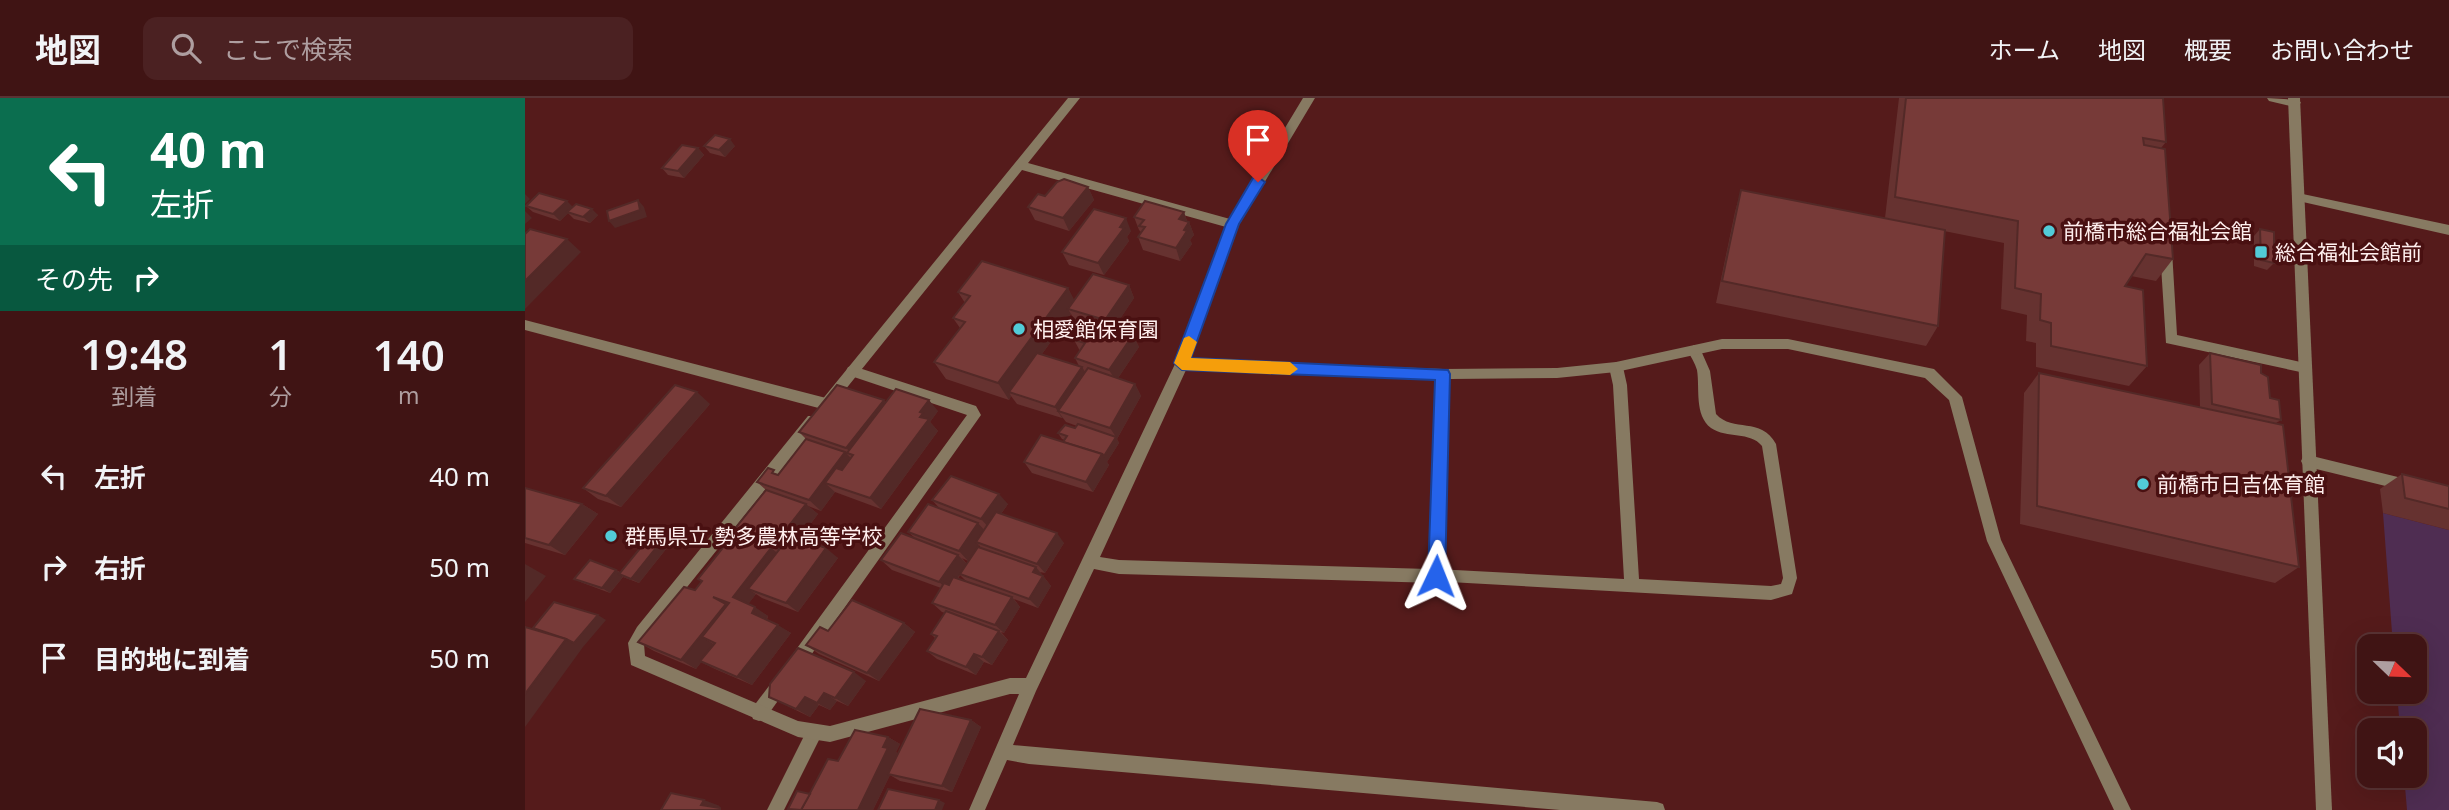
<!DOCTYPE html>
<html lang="ja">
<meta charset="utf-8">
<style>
body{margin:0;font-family:"Noto Sans","Noto Sans JP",sans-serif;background:#4b2122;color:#f1f3f6;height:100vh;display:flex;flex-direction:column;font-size:26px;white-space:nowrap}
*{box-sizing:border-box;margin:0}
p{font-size:23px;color:#ae9ea0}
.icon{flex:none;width:38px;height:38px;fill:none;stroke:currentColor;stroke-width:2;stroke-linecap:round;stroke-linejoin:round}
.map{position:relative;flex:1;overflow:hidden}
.side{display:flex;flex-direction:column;background:#401414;width:525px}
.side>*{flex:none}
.hud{background:#0b6e4f;color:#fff;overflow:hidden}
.needle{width:46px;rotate:113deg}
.tools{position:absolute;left:1832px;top:536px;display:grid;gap:14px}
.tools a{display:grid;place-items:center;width:70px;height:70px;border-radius:14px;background:#401414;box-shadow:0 7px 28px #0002,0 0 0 2px #593334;font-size:35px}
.pin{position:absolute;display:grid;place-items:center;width:60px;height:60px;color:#fff;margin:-72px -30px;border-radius:50% 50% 50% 0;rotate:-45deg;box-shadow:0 0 7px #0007}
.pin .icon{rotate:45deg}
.me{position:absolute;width:77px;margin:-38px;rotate:2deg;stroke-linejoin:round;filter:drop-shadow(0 0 5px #0008)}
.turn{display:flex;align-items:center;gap:24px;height:147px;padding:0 35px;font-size:32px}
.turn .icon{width:91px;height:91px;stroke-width:2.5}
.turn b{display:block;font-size:49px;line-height:60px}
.then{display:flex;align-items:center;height:66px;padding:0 35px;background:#0003;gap:14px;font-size:26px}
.eta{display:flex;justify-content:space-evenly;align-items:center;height:119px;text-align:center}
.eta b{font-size:42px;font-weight:600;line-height:49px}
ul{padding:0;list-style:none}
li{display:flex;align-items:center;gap:21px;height:91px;padding:0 35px}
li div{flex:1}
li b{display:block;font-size:26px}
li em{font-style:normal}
header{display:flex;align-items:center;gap:42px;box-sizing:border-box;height:98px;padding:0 35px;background:#401414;border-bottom:2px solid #593334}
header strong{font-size:33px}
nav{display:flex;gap:38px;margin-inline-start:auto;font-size:24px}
.search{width:490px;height:63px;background:#4b2122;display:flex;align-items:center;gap:18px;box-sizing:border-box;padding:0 24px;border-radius:14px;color:#ae9ea0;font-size:26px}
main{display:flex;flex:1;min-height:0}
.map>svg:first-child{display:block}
.green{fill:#4f2d52}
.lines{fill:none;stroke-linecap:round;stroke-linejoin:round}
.service{fill:#877a62;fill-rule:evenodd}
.minor{fill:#877a62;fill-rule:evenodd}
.tertiary{fill:#877a62;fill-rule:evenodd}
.wall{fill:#663230;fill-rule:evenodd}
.shaded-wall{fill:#532927}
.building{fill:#773a38;stroke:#532927;stroke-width:2}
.route{fill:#2563eb;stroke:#184099;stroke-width:2}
.slow{fill:#f59e0b}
.poi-dot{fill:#52cbd7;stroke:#491011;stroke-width:2.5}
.labels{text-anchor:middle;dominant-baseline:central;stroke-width:7;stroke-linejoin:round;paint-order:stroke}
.poi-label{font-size:21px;fill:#ffefee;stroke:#491011;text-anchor:start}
</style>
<header>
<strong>地図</strong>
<div class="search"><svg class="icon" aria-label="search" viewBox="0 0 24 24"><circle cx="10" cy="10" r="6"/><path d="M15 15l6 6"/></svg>ここで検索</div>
<nav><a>ホーム</a><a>地図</a><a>概要</a><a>お問い合わせ</a></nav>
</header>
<main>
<section class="side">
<div class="hud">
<div class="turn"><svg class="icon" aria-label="left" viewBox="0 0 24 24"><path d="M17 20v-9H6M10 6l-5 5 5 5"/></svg><div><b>40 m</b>左折</div></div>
<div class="then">その先<svg class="icon" aria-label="right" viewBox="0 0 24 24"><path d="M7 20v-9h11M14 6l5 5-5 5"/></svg></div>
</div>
<div class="eta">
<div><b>19:48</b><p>到着</p></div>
<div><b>1</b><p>分</p></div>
<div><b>140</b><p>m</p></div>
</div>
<ul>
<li><svg class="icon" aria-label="left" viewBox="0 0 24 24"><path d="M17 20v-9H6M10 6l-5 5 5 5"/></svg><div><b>左折</b></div><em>40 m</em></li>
<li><svg class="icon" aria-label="right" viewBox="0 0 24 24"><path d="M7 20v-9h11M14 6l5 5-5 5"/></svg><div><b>右折</b></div><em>50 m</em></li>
<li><svg class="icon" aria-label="arrive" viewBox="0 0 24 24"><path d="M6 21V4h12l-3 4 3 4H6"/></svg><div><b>目的地に到着</b></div><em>50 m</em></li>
</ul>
</section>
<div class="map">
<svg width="1924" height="712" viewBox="0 0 1924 712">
<rect width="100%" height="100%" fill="#551b1b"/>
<polygon class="green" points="1858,415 1924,432 1924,712 1882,712 1879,677 1890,677 1890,632 1875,632 1872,593 1890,593 1890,548 1868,548"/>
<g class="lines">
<g class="service">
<polygon points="1742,0 1774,2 1776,5 1770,9 1744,3"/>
<polygon points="1641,147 1647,152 1652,237 1780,265 1787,270 1785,274 1780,275 1641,245 1635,152"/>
<polygon points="0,222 301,300 306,302 308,306 306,310 301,312 0,232"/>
<path d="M1169,247l5,1 11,25 6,43c17,19 45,2 60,30l21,134 -5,16 -21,6 -340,-19 -2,-5 2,-5 5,-2 188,10 -11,-194 -4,-18 7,-5 7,5 4,18 12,194 132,7 10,-2 2,-6 -21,-132c-12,-15 -35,-7 -51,-18 -17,-13 -11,-40 -14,-58 -2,-7 -6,-13 -10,-20z"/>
<polygon points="328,268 451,308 456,317 274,574 268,577 262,574 260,569 262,564 442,317 323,277 321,273 323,269"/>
<polygon points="256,577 262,580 264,585 262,590 240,621 234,623 228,621 226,615 228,609 250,580"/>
<polygon points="290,626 296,628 298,634 259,712 242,712 284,628"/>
</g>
<g class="minor">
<path d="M543,0h12l-52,65 202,56 73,-121h12l-76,127 -49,134 253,10 114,-1 59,-6 106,-23h66l146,30 28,28 39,143 130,270h-17l-127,-269 -38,-141 -24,-22 -137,-29h-66l-106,23 -59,6 -107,1 -7,197 -2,5 -5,2 -317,-9 -25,-5 -58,122 -23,54 644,57 6,2 2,6h-105l-531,-46 -22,-4 -22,50h-16l50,-116h-9l-180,48 -32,-5 -167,-72 -3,-22 9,-16 171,-211h10l2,4 -2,4 -171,213 -3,7 1,12 153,65 32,5 180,-48h16l149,-314 51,-137 -204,-57 -189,235h-10l-2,-4zM661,272l250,9 -7,190 -310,-9 -19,-3z"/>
<polygon points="1773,95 1924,127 1924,137 1769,102 1767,99"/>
<polygon points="1783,357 1885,382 1890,384 1892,388 1890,392 1885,394 1783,369 1778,367 1776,363 1778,359"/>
</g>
<polygon class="tertiary" points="1763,0 1775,0 1807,712 1791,712"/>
</g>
<g class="wall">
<polygon points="1374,0 1638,0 1641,44 1636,50 1648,161 1631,183 1606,178 1600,188 1622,268 1604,288 1511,269 1511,245 1501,243 1502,217 1476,211 1479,145 1419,133 1413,228 1401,248 1191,205 1210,114 1216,92 1360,120"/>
<polygon points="179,48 210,48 200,59 185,55"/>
<polygon points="173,50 179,57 159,80 143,77 137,70"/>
<polygon points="563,89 569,102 544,133 510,122 503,109 520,98"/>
<polygon points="1,108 48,109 73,117 65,125 49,121 43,115 35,123 8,114"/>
<polygon points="659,114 662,123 664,124 669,137 665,142 667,146 655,163 618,152 613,139 616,134 614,132 609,119"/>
<polygon points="1735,131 1749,165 1742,172 1729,168 1729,138"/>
<polygon points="606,133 602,139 604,143 579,177 544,167 537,154"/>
<path d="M604,187l5,13 -21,31 20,6 6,12 -21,31 17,6 6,12 -24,43 2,4 -12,19 2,3 -16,27 -61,-19 -8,-11 39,-20 2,-2 -3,-1 -4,-6 17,-5 2,-2 -11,-4 -3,-4h-1l-45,-14 -6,-8 -2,4 -63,-21 -12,-17 26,-34 -7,-10 12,-15 -7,-11 110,-4 6,13zM546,216l4,7 10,3 -11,16 6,11 -5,7 4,8 -37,-12z"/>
<polygon points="1685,255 1736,275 1745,300 1756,322 1751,325 1774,469 1750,485 1495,426 1499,295 1514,275 1675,309 1674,267"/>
<polygon points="361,304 413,313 405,324 413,333 356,411 310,394 296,413 283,408 293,416 274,441 313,460 273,514 237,500 231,496 223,506 243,518 242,522 266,535 227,587 190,571 176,564 171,571 129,553 113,544 170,492 177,483 173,481 214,438 208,433 241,392 232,384 254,376 282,342 274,334"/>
<polygon points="185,306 96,409 73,401 58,390"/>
<polygon points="1877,376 1924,388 1924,432 1858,415 1855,391"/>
<polygon points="0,390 57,406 73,416 40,457 0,445"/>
<path d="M407,402l76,4 -7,10 63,29 -19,30 -5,-1 11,14 -13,22 -24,-9 6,8 -16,26 -3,-1 7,8 -16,25 -8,-3 -8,13 -39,-16 -10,-8 8,-13 -4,-4 14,-21 -3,-1 -10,-9 9,-15 -49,-18 -11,-10 35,-21 -8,-7 32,-23zM454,447l2,3 -14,16 -5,-6 6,3zM435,477l7,7 -9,-3z"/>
<polygon points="145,446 114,485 98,479 85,495 58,485 49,481 91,472 95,474"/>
<polygon points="379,525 390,534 354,583 294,556 281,547 303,533"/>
<polygon points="341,583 323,608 312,603 305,612 294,607 285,619 244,599"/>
<polygon points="446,622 456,629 427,694 375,683 365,677 348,712 265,712 285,696 313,663 363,639 375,646 371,654 373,656"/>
</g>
<g class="shaded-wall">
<polygon points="205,41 210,48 200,59 194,52"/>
<polygon points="173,50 179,57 159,80 153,73"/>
<polygon points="563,89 569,102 544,133 538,120"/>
<polygon points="0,96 5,101 0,106"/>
<polygon points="113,102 119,109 122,119 90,130 84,123"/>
<polygon points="42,103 49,110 35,123 28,116"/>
<polygon points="67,111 73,117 65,125 58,119"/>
<polygon points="0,113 7,120 0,126"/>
<polygon points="659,114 663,127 664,124 669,137 665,142 667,146 655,163 651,150 654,121"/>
<polygon points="601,120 606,133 602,139 604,143 579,177 573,165"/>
<polygon points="42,141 56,154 0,211 0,183"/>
<polygon points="604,187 609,200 586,235 580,222"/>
<polygon points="543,190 552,207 543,211 546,216 488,296 484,294 486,298 484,302 473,285"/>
<polygon points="608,237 614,249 591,283 584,272"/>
<polygon points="557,269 564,280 533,313 538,320 537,320 530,309"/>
<polygon points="610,286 616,298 592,341 594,345 582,364 584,367 568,394 561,384 577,356 591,339 585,330"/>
<polygon points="172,294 185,306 96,409 81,398"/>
<polygon points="359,302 369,313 332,361 321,350"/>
<polygon points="404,302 413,313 405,324 413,333 356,411 345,400 395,314"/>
<polygon points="320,354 331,365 300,385 310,394 296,413 284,402"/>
<polygon points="474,396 483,406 465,431 456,421"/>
<polygon points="57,406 73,416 40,457 24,447"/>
<polygon points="281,406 293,416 261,458 248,448"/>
<polygon points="453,425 462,435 451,444 454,447 443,463 434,453"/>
<polygon points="532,435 539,445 520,475 512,466"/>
<polygon points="138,441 145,446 114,485 106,481"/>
<polygon points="246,450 259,460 223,491 231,496 222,508 208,499"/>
<polygon points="301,450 313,460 273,514 261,505"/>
<polygon points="433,457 442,466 424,493 414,484"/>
<polygon points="0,466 21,478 0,504"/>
<polygon points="511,469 526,488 513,510 504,501 508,474"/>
<polygon points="91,472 99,477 94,476 98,479 85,495 77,490"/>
<polygon points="487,499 495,509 479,535 470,527"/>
<polygon points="201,506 215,515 177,539 190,547 171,571 156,562"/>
<polygon points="230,509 243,518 240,524 227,515"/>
<polygon points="73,517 81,522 58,549 0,629 0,596 41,541"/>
<polygon points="379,525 390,534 354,583 342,575"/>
<polygon points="253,527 266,535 227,587 212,579"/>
<polygon points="474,533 483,542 467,567 457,559"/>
<polygon points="449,556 459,564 451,577 441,569"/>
<polygon points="329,574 341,583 323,608 310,600"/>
<polygon points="299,595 312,603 305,612 292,605"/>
<polygon points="280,599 294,607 285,619 271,611"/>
<polygon points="446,622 456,629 427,694 417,688"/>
<polygon points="363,639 375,646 371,654 375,657 363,676 365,677 348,712 333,712"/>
<polygon points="179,702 195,708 193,712 176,707"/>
<polygon points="414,702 420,705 417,712 410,712"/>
</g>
<g class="building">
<polygon points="1381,0 1638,0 1641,44 1618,40 1619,47 1640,51 1648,161 1621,156 1600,188 1618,192 1622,268 1526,248 1526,225 1515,222 1516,196 1490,190 1493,123 1370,99"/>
<polygon points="190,37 205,41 194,52 179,48"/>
<polygon points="157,47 173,50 153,73 137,70"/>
<polygon points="539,81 563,89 538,120 503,109 513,96 520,98 532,84"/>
<polygon points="1216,92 1420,132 1413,228 1197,183"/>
<polygon points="14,95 42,103 28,116 1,108"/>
<polygon points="113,102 115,112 84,123 82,113"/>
<polygon points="620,103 659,114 654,121 664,124 659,132 662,133 651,150 613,139 620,129 614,128 619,122 609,119"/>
<polygon points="51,106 67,111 58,119 42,114"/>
<polygon points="569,111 601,120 595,129 599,130 573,165 537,154"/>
<polygon points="5,131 42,141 0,183 0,136"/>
<polygon points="1735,131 1749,134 1749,165 1736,162"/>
<polygon points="457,163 543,190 473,285 409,264 440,224 428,220 445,198 433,194"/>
<polygon points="568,176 604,187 580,222 543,211"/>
<polygon points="563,222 608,237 584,272 550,260 560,245 549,242"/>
<polygon points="512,255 557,269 530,309 484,294"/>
<polygon points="1685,255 1736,267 1736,275 1743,279 1745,300 1754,302 1756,322 1687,306"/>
<polygon points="563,270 610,286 585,330 533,313"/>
<polygon points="1514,275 1758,327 1774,469 1512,408"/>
<polygon points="150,287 172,294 81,398 58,390"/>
<polygon points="312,287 359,302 321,350 274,334"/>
<polygon points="371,291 404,302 395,314 398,315 395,319 404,321 345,400 300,385 311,370 317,372 328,357 322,355"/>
<polygon points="553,326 591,339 579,358 577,356 538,344 542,338 533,335 540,327 550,330"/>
<polygon points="516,337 577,356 561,384 499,364"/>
<polygon points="281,341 320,354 284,402 232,384 243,370 249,372 247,375 253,377"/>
<polygon points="1877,376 1924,388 1924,411 1880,400"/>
<polygon points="426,378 474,396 456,421 407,402"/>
<polygon points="0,390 57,406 24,447 0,440"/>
<polygon points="241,392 281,406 248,448 208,433"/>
<polygon points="403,406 453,425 434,453 383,434"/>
<polygon points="471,414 532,435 512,466 451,444"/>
<polygon points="376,435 433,457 414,484 356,462"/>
<polygon points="209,436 246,450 208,499 230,509 227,515 253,527 212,579 175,563 190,545 177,539 204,505 188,499 201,506 156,562 113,544 159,489 170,492 177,483 173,481"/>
<polygon points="126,437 138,441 106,481 94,476"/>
<polygon points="265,438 301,450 261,505 223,491"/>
<polygon points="453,449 511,469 508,474 518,478 504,501 435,476"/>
<polygon points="65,462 91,472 77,490 49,481"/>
<polygon points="428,479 487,499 470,527 407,505 419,485 424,487"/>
<polygon points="327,502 379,525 342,575 281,547 295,529 303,533"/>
<polygon points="29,504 73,517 49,545 41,541 8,530"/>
<polygon points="421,513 474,533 457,559 449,556 441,569 402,553 412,538 406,536"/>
<polygon points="0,529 41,541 0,596"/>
<polygon points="273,550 329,574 310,600 299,595 292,605 280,599 271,611 244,599 245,586"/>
<polygon points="395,611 446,622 417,688 363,676"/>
<polygon points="330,632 363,639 358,649 363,650 333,712 276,712 303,661 313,663"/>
<polygon points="363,691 414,702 410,712 353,712"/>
<polygon points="272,693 285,696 276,712 263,711"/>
<polygon points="146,695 179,702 176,707 195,710 195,712 136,712"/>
</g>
<polygon class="route" points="733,79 740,84 714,126 666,260 923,272 925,276 920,478 917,483 911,485 905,483 903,478 910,282 657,272 649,265 701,126 728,80"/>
<polygon class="slow" points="664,238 672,244 666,260 765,264 773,271 765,277 657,272 649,265 659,240"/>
<g class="poi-dot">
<circle cx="1524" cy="133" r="7"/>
<rect x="1729" y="147" width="14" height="14" rx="3.5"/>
<circle cx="494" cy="231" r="7"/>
<circle cx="1618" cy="386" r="7"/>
<circle cx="86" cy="438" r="7"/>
</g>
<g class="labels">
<g class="poi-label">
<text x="1538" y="133">前橋市総合福祉会館</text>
<text x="1750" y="154">総合福祉会館前</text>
<text x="508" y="231">相愛館保育園</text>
<text x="1632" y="386">前橋市日吉体育館</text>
<text x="100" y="438">群馬県立 勢多農林高等学校</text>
</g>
</g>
</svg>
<div class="tools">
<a><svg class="needle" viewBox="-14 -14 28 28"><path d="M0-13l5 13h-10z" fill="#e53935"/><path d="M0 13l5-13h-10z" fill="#ae9ea0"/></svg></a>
<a><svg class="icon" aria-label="sound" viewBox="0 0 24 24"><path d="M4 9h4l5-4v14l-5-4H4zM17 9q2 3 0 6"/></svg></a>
</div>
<div class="pin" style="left:733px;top:84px;background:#d93025"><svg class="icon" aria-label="arrive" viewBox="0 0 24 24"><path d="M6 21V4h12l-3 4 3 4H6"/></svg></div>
<svg class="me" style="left:911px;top:478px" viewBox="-20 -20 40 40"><path d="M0-17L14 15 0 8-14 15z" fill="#2563eb" stroke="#fff" stroke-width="4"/></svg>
</div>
</main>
